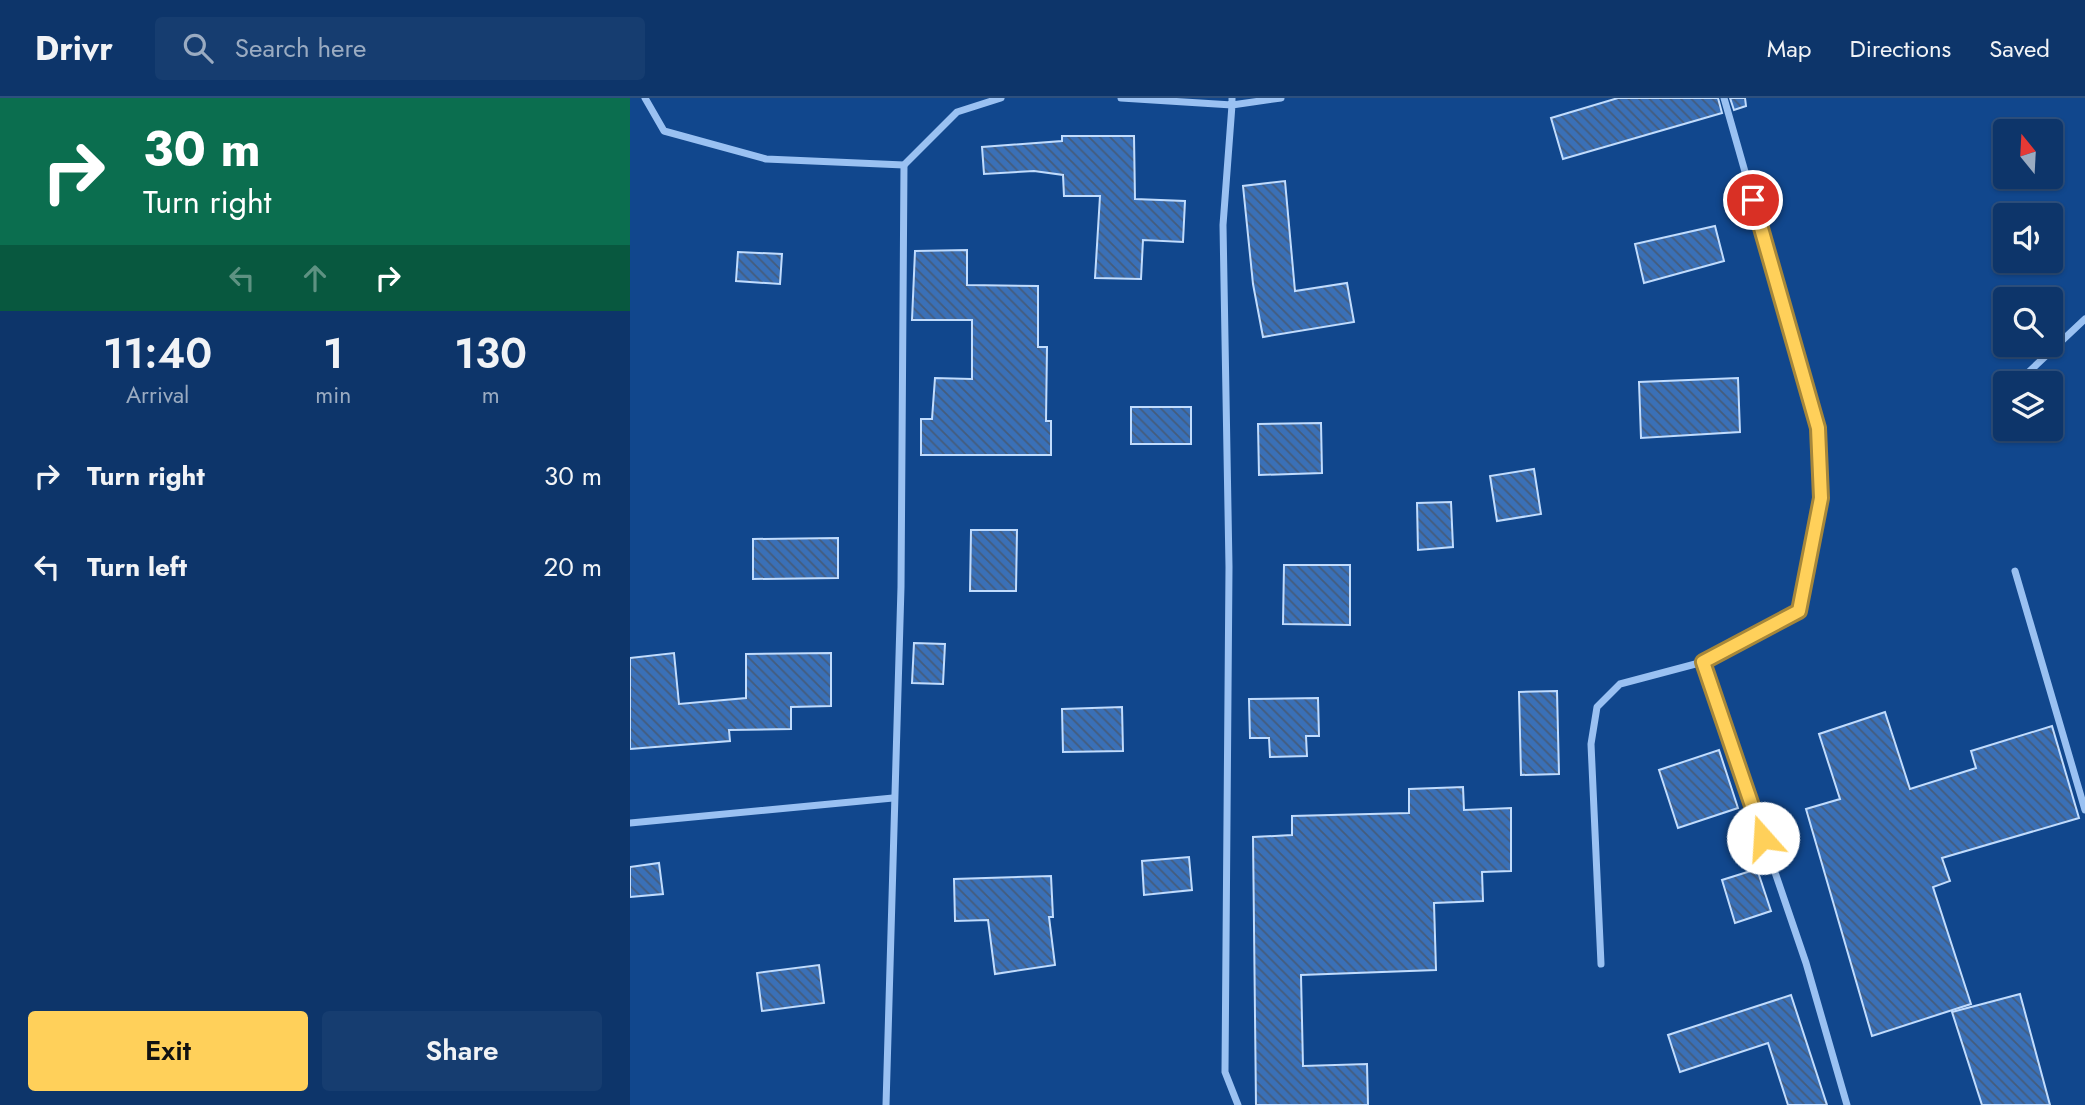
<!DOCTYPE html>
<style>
body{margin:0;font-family:Jost,sans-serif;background:#163d70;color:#f1f3f6;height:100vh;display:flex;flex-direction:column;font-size:26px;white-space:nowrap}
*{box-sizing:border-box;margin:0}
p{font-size:23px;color:#9aabc1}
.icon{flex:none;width:38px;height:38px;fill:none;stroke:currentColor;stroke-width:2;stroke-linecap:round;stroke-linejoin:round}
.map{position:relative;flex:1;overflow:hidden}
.side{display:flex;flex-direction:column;background:#0d356a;width:630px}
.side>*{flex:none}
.banner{background:#0b6e4f;color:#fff;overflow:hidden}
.needle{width:46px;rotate:342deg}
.tools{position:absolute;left:1363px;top:21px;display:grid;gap:14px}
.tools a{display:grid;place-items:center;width:70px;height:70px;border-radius:7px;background:#0d356a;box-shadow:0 2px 5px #0004,0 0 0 2px #2d507e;font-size:35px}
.pin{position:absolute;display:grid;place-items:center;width:60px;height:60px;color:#fff;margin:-30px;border:4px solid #fff;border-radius:50%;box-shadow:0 2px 7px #0007}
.me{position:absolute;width:77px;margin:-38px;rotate:341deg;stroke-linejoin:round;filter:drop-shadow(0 0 5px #0008)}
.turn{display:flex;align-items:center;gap:24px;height:147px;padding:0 28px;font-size:32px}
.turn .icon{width:91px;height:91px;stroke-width:2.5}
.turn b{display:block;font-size:49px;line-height:60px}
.lanes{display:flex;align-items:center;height:66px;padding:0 28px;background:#0003;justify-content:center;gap:35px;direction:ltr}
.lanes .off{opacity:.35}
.eta{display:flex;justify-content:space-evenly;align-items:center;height:119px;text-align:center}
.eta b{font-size:42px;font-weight:600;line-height:49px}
.button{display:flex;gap:14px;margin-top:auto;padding:14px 28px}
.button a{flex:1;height:80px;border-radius:7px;background:#ffd05a;color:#111;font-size:28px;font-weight:600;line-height:80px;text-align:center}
.button a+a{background:#163d70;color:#f1f3f6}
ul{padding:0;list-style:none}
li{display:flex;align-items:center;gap:21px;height:91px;padding:0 28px}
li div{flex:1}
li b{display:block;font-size:26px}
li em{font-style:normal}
header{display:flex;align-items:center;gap:42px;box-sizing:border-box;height:98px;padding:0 35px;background:#0d356a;border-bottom:2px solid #2d507e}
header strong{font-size:33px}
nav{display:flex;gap:38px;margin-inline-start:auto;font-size:24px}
.search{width:490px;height:63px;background:#163d70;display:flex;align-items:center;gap:18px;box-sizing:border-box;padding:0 24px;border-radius:7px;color:#9aabc1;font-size:26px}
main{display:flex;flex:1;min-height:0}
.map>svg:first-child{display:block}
.building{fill:url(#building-back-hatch);stroke:#c1dcfd;stroke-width:2}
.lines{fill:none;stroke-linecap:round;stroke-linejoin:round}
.minor{stroke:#9ac1f2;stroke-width:7}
.route-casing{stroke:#a6873a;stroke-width:18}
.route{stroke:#ffd05a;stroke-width:12}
</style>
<header>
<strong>Drivr</strong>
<div class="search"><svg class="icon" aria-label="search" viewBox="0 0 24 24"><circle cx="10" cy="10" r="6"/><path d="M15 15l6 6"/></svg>Search here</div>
<nav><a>Map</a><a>Directions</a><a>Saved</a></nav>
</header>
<main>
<section class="side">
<div class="banner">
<div class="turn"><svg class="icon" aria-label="right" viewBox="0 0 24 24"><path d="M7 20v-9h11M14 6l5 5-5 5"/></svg><div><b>30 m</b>Turn right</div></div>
<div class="lanes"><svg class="icon off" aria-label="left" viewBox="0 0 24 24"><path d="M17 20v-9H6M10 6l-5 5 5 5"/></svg><svg class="icon off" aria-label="ahead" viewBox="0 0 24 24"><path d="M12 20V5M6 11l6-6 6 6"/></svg><svg class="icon" aria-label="right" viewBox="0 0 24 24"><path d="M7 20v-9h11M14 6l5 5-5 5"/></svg></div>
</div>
<div class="eta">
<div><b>11:40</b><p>Arrival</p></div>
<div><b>1</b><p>min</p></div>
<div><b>130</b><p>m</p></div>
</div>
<ul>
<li><svg class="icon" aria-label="right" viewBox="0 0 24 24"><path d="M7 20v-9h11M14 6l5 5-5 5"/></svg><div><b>Turn right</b></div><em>30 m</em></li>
<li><svg class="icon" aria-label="left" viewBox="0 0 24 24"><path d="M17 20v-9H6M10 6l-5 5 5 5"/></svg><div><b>Turn left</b></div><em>20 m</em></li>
</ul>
<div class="button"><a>Exit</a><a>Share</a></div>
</section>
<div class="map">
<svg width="1455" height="1007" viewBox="0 0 1455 1007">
<defs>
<pattern id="building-back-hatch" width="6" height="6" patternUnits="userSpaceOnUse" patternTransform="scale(1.75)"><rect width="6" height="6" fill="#3a70b7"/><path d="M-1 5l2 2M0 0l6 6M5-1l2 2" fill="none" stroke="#445c7c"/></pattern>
</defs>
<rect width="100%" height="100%" fill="#11478d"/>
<g class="building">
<polygon points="988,0 1088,0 1092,15 933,61 921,20"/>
<polygon points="1100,0 1115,0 1116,8 1104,12"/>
<polygon points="432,38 504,38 505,101 555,103 553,144 513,142 511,181 465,180 470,98 434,98 433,77 404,73 354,76 352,49 432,43"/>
<polygon points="655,83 665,193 717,185 724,224 633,239 623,186 613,88"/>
<polygon points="1085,128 1094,163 1014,185 1005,146"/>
<polygon points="337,152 337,187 408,188 408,249 417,249 416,323 421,323 421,357 291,357 291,321 302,321 305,280 342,281 342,222 282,222 285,153"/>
<polygon points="108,154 152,156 150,186 106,183"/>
<polygon points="1108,280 1110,334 1011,340 1009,284"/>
<rect x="501" y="309" width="60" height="37"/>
<polygon points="691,325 692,375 629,377 628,326"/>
<polygon points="904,371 911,416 867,423 860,378"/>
<polygon points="821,404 823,449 788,452 787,405"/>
<polygon points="341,432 387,432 386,493 340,493"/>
<polygon points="208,440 208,480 123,481 123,441"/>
<polygon points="654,467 720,467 720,527 653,526"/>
<polygon points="284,545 315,546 313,586 282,585"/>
<polygon points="44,555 49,606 116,600 116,556 201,555 201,608 161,609 161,631 99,632 100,643 0,651 0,560"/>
<polygon points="927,593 929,676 891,677 889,594"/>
<polygon points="688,600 689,638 676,638 677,658 640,659 639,640 620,640 619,601"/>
<polygon points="492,609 493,653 433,654 432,611"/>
<polygon points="1255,614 1280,691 1346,670 1341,653 1422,628 1449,720 1312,760 1320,783 1303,789 1341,906 1242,938 1176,711 1210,701 1189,636"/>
<polygon points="1089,652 1108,710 1048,730 1029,672"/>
<polygon points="833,689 834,712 881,710 881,773 852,774 853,803 804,805 806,872 671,877 673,968 737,966 738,1007 626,1007 623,739 662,737 662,718 779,715 779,691"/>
<polygon points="559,759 562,792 514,797 512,763"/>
<polygon points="29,765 33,796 0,799 0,769"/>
<polygon points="1127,771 1141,813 1105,825 1092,782"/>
<polygon points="421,778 423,819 419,819 425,867 365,876 358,822 325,823 324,781"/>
<polygon points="189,867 194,905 132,913 127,875"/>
<polygon points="1390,896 1420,1007 1352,1007 1322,914"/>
<polygon points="1161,897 1197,1007 1158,1007 1138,945 1050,974 1038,937"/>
</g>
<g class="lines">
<g class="minor">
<polyline points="15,0 34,33 136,61 274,67 327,14 371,0"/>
<polyline points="491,0 602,7 602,0"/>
<polyline points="1387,285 1455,221"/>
<polyline points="1385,473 1455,712"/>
<polyline points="1073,564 1176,865 1217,1007"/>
<polyline points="0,725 263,700"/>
<polyline points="971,866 961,646 967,609 990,586 1073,564 1169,513 1191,400 1188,330 1094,0"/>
<polyline points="256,1007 271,489 274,67"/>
<polyline points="608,1007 595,974 599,469 593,127 602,7 651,0"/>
</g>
</g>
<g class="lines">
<g class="route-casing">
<polyline id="route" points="1123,102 1188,330 1191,400 1169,513 1073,564 1133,740"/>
</g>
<use href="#route" class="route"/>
</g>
</svg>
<div class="tools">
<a><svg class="needle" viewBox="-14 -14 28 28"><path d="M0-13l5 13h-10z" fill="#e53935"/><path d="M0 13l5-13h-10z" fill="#9aabc1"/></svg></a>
<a><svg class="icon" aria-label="sound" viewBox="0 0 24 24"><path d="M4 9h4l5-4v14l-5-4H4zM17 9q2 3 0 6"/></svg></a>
<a><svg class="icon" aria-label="search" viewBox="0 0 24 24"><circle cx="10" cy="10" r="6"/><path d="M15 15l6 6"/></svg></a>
<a><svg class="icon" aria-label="layers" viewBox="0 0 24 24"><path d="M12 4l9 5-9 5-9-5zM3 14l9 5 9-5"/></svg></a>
</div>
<div class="pin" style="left:1123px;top:102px;background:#d93025"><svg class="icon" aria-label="arrive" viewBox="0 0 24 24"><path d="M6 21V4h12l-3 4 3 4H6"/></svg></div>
<svg class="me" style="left:1133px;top:740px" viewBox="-20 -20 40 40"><circle r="19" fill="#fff"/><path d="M0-13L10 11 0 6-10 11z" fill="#ffd05a"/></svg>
</div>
</main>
